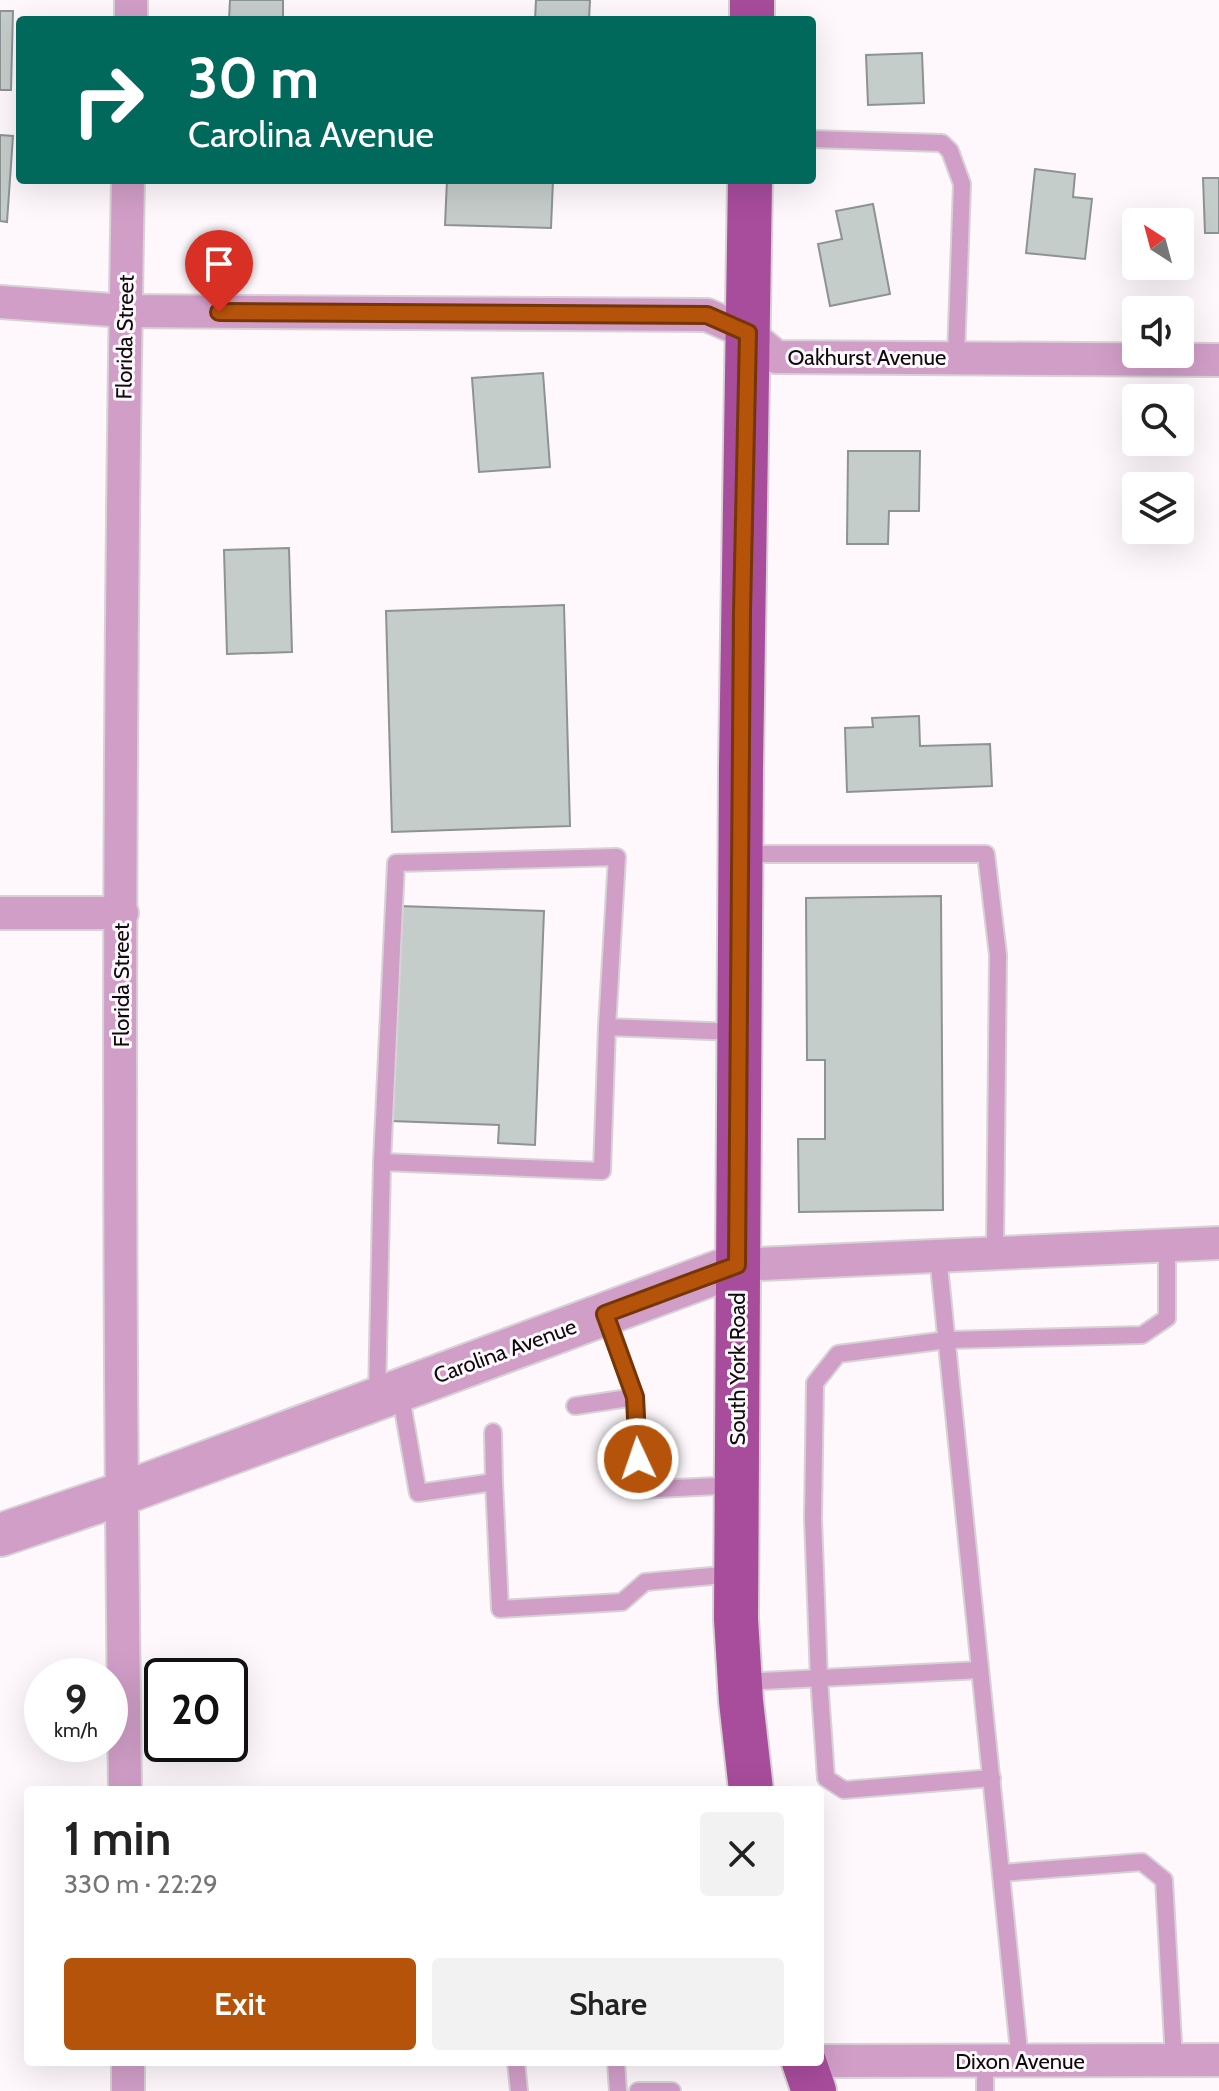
<!DOCTYPE html>
<meta charset="utf-8">
<style>
body{margin:0;font-family:Cabin,sans-serif;background:#f2f2f2;color:#222;height:100vh;display:flex;flex-direction:column;font-size:30px;white-space:nowrap}
*{box-sizing:border-box;margin:0}
p{font-size:26px;color:#767676}
.icon{flex:none;width:44px;height:44px;fill:none;stroke:currentColor;stroke-width:2;stroke-linecap:round;stroke-linejoin:round}
.map{position:relative;flex:1;overflow:hidden}
.details{position:absolute;left:24px;top:1786px;width:800px;height:280px;display:flex;flex-direction:column;background:#fff;border-radius:8px;box-shadow:0 8px 32px #0002}
.details>*{flex:none}
.guide{position:absolute;left:16px;top:16px;width:800px;height:168px;border-radius:8px;box-shadow:0 8px 32px #0002;background:#00695c;color:#fff;overflow:hidden}
.needle{width:52px;rotate:324deg}
.fabs{position:absolute;left:1122px;top:208px;display:grid;gap:16px}
.fabs a{display:grid;place-items:center;width:72px;height:72px;border-radius:8px;background:#fff;box-shadow:0 8px 32px #0002;font-size:40px}
.speed{position:absolute;left:24px;top:1658px;display:flex;gap:16px;font-size:40px;font-weight:700;text-align:center}
.speed>*{display:grid;place-content:center;width:104px;height:104px;border-radius:50%;background:#fff;box-shadow:0 8px 32px #0002;line-height:1}
.speed small{font-size:20px;font-weight:400}
.speed .limit{border:4px solid #111;border-radius:12px;background:#fff;color:#111}
.pin{position:absolute;display:grid;place-items:center;width:68px;height:68px;color:#fff;margin:-82px -34px;border-radius:50% 50% 50% 0;rotate:-45deg;box-shadow:0 0 8px #0007}
.pin .icon{rotate:45deg}
.me{position:absolute;width:88px;margin:-44px;rotate:357deg;stroke-linejoin:round;filter:drop-shadow(0 0 6px #0008)}
.turn{display:flex;align-items:center;gap:28px;height:168px;padding:0 40px;font-size:36px}
.turn .icon{width:104px;height:104px;stroke-width:2.5}
.turn b{display:block;font-size:56px;line-height:68px}
.round{display:grid;place-items:center;flex:none;width:84px;height:84px;border-radius:8px;background:#f2f2f2}
.overview{display:flex;align-items:center;justify-content:space-between;height:136px;padding:0 40px}
h1{font-size:48px;font-weight:600;line-height:60px}
.primary-button{display:flex;gap:16px;margin-top:auto;padding:16px 40px}
.primary-button a{flex:1;height:92px;border-radius:8px;background:#b45309;color:#fff;font-size:32px;font-weight:600;line-height:92px;text-align:center}
.primary-button a+a{background:#f2f2f2;color:#222}
.map>svg:first-child{display:block}
.building{fill:#c5cdcb;stroke:#8c9392;stroke-width:2}
.lines{fill:none;stroke-linecap:round;stroke-linejoin:round}
.service-casing{stroke:#d7d2d6;stroke-width:20}
.minor-casing{stroke:#d7d2d6;stroke-width:36}
.tertiary-casing{stroke:#d7d2d6;stroke-width:46}
.primary-casing{stroke:#d7d2d6;stroke-width:48}
.service{stroke:#d19ec8;stroke-width:16}
.minor{stroke:#d19ec8;stroke-width:32}
.tertiary{stroke:#d19ec8;stroke-width:42}
.primary{stroke:#a84c9c;stroke-width:44}
.route-casing{stroke:#753606;stroke-width:20}
.route{stroke:#b45309;stroke-width:14}
.labels{text-anchor:middle;dominant-baseline:central;stroke-width:6;stroke-linejoin:round;paint-order:stroke}
.street-label{font-size:22px;fill:#0d0b0c;stroke:#fef8fd}
</style>
<div class="map">
<svg width="1219" height="2091" viewBox="0 0 1219 2091">
<rect width="100%" height="100%" fill="#fef8fd"/>
<g class="building">
<polygon points="230,0 283,0 283,20 229,20"/>
<polygon points="536,0 590,0 589,20 535,20"/>
<polygon points="0,11 13,11 11,90 0,90"/>
<polygon points="922,53 924,103 868,105 866,55"/>
<polygon points="0,135 13,136 7,222 0,221"/>
<polygon points="1035,169 1075,174 1073,197 1092,199 1085,259 1026,253"/>
<polygon points="1203,178 1219,178 1219,233 1205,233"/>
<polygon points="447,180 553,180 551,228 445,225"/>
<polygon points="873,204 890,294 830,306 818,244 842,239 836,211"/>
<polygon points="543,373 550,467 479,472 472,378"/>
<polygon points="848,451 920,451 919,511 889,511 888,544 847,544"/>
<polygon points="289,548 292,652 227,654 224,550"/>
<polygon points="564,605 570,826 392,832 386,611"/>
<polygon points="919,716 920,746 990,744 992,786 847,792 845,728 873,727 872,718"/>
<polygon points="941,896 943,1210 799,1212 798,1139 825,1139 825,1060 807,1060 806,898"/>
<polygon points="399,906 544,911 535,1145 498,1143 499,1125 391,1121"/>
</g>
<g class="lines">
<g class="service-casing">
<g id="service">
<polyline points="812,139 942,143 950,151 962,184 956,357"/>
<polyline points="742,854 986,854 998,955 995,1253"/>
<polyline points="382,1162 396,863 617,857 607,1027"/>
<polyline points="938,1256 1020,2061"/>
<polyline points="606,1315 635,1397 639,1490 735,1485"/>
<polyline points="400,1392 418,1493 494,1482 500,1609 622,1602 645,1582 734,1574"/>
<polyline points="377,1397 382,1162 602,1171 607,1027 736,1032"/>
<polyline points="575,1406 635,1397"/>
<polyline points="493,1432 494,1482"/>
<polyline points="742,1682 980,1670"/>
<polyline points="992,1778 844,1790 826,1778 819,1678 813,1519 815,1383 838,1354 947,1340 1142,1335 1167,1318 1167,1245"/>
<polyline points="1001,1873 1142,1862 1164,1880 1174,2060"/>
<polyline points="516,2062 519,2091"/>
<polyline points="616,2062 618,2091"/>
<polyline points="638,2091 672,2091"/>
<polyline points="985,2091 985,2061"/>
</g>
</g>
<g class="minor-casing">
<g id="minor">
<polyline points="131,20 131,0"/>
<polyline points="0,302 125,311 707,315 748,333 776,357 1219,360"/>
<polyline points="0,913 122,913"/>
<polyline points="737,1265 1219,1243"/>
<path d="M125,1790c-7,-536 -7,-1074 3,-1610"/>
<polyline points="820,2061 1219,2060"/>
<polyline points="128,2062 128,2091"/>
</g>
</g>
<g class="tertiary-casing">
<polyline id="tertiary" points="0,1535 121,1494 737,1265"/>
</g>
<g class="primary-casing">
<g id="primary">
<polyline points="752,20 752,0"/>
<polyline points="750,180 741,767 736,1619 741,1701 751,1790"/>
<polyline points="804,2062 814,2091"/>
</g>
</g>
<use href="#service" class="service"/>
<use href="#minor" class="minor"/>
<use href="#tertiary" class="tertiary"/>
<use href="#primary" class="primary"/>
</g>
<g class="lines">
<g class="route-casing">
<polyline id="route" points="219,312 707,315 748,333 742,612 737,1265 605,1314 635,1397 638,1459"/>
</g>
<use href="#route" class="route"/>
</g>
<g class="labels">
<g class="street-label">
<text transform="translate(125 337) rotate(-89)">Florida Street</text>
<text x="867" y="357">Oakhurst Avenue</text>
<text transform="translate(121 985) rotate(-90)">Florida Street</text>
<text transform="translate(505 1351) rotate(-20)">Carolina Avenue</text>
<text transform="translate(737 1369) rotate(-90)">South York Road</text>
<text x="1020" y="2061">Dixon Avenue</text>
</g>
</g>
</svg>
<div class="fabs">
<a><svg class="needle" viewBox="-14 -14 28 28"><path d="M0-13l5 13h-10z" fill="#e53935"/><path d="M0 13l5-13h-10z" fill="#767676"/></svg></a>
<a><svg class="icon" aria-label="sound" viewBox="0 0 24 24"><path d="M4 9h4l5-4v14l-5-4H4zM17 9q2 3 0 6"/></svg></a>
<a><svg class="icon" aria-label="search" viewBox="0 0 24 24"><circle cx="10" cy="10" r="6"/><path d="M15 15l6 6"/></svg></a>
<a><svg class="icon" aria-label="layers" viewBox="0 0 24 24"><path d="M12 4l9 5-9 5-9-5zM3 14l9 5 9-5"/></svg></a>
</div>
<div class="speed"><div>9<small>km/h</small></div><div class="limit">20</div></div>
<div class="pin" style="left:219px;top:312px;background:#d93025"><svg class="icon" aria-label="arrive" viewBox="0 0 24 24"><path d="M6 21V4h12l-3 4 3 4H6"/></svg></div>
<svg class="me" style="left:638px;top:1459px" viewBox="-20 -20 40 40"><circle r="17" fill="#b45309" stroke="#fff" stroke-width="3"/><path d="M0-11L8 9 0 5-8 9z" fill="#fff"/></svg>
<div class="guide">
<div class="turn"><svg class="icon" aria-label="right" viewBox="0 0 24 24"><path d="M7 20v-9h11M14 6l5 5-5 5"/></svg><div><b>30 m</b>Carolina Avenue</div></div>
</div>
<section class="details">
<div class="overview"><div><h1>1 min</h1><p>330 m · 22:29</p></div><a class="round"><svg class="icon" aria-label="close" viewBox="0 0 24 24"><path d="M6 6l12 12M18 6L6 18"/></svg></a></div>
<div class="primary-button"><a>Exit</a><a>Share</a></div>
</section>
</div>
